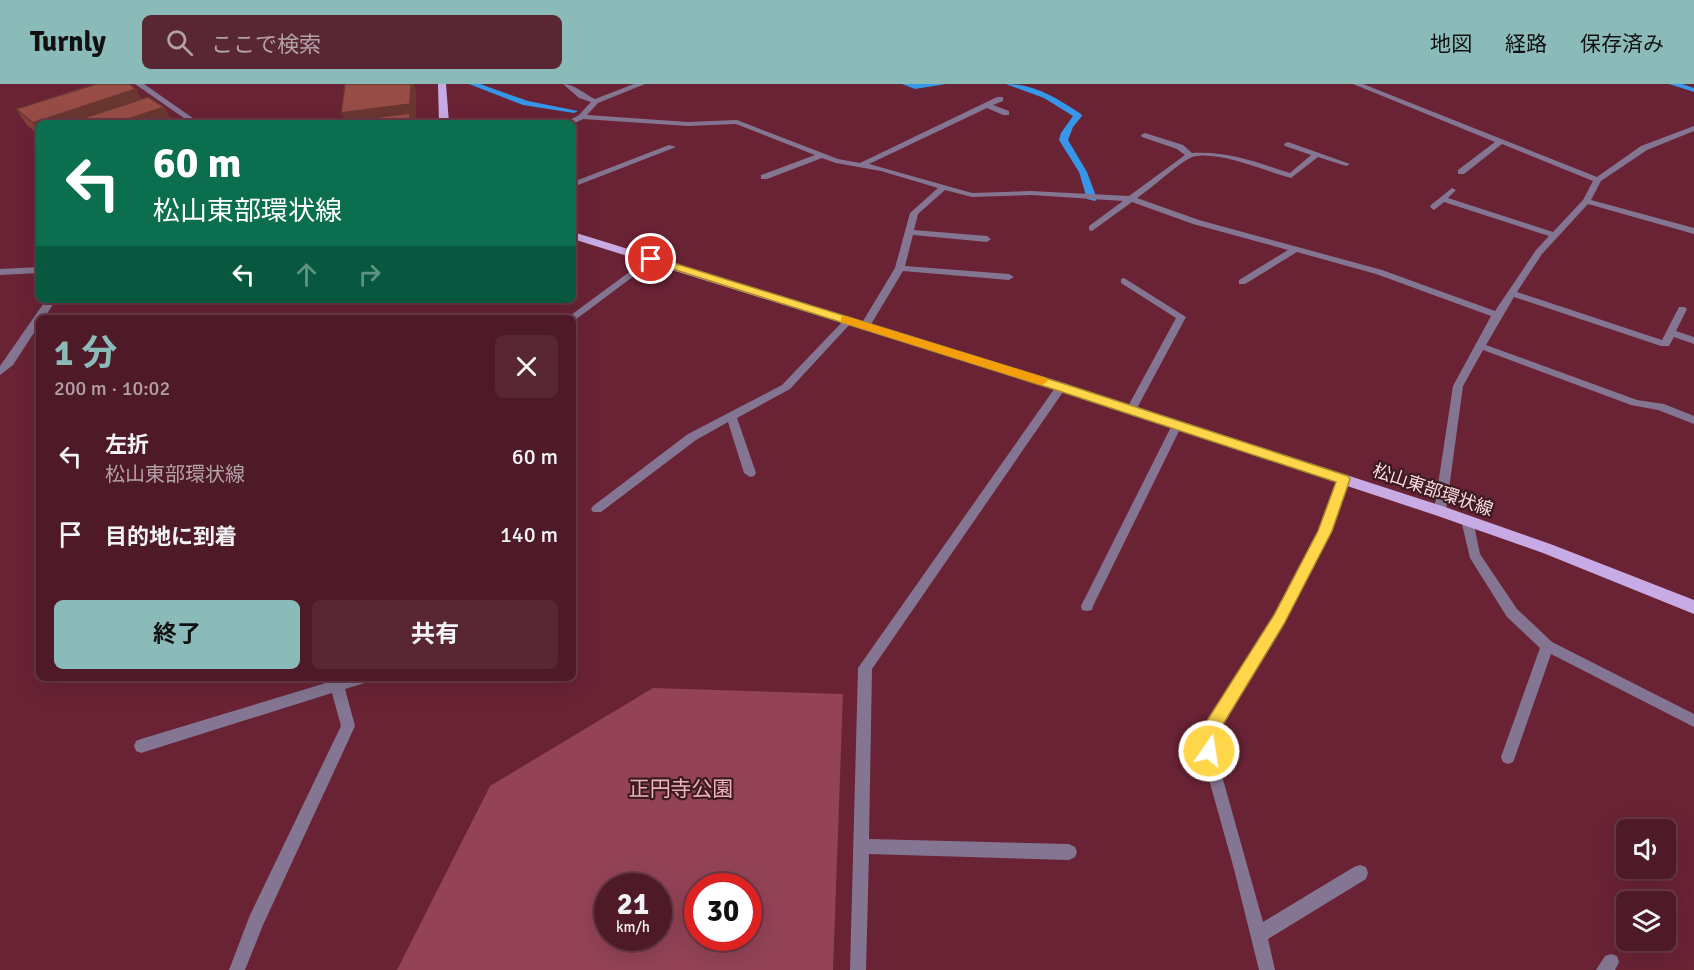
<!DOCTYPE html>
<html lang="ja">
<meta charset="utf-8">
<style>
body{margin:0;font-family:Signika,"Noto Sans JP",sans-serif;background:#592734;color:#f1f3f6;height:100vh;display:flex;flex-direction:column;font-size:22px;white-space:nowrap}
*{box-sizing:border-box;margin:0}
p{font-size:20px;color:#b3a1a8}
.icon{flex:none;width:33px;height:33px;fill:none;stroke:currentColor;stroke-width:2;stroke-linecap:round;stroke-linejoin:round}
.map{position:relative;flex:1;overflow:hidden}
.drawer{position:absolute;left:36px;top:231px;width:540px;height:366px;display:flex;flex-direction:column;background:#4f1a28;border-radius:9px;box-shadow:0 6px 24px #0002,0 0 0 2px #663845}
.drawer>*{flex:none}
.hud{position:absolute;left:36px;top:36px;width:540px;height:183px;border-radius:9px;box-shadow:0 6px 24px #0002,0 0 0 2px #663845;background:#0b6e4f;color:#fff;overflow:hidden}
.buttons{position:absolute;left:1616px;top:735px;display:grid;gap:12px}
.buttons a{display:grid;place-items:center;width:60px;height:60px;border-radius:9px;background:#4f1a28;box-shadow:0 6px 24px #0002,0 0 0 2px #663845;font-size:30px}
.speed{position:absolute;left:594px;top:789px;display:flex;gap:12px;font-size:30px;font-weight:700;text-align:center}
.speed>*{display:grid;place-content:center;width:78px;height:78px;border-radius:50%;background:#4f1a28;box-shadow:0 6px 24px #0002,0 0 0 2px #663845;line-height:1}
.speed small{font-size:15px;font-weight:400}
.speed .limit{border:9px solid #d22;background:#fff;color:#111}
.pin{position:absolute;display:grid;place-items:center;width:51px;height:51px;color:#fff;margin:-26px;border:3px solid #fff;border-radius:50%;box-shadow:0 2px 6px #0007}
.me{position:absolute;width:66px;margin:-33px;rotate:13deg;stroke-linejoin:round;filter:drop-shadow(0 0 4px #0008)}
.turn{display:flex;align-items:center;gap:21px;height:126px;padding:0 18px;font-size:27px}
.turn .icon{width:78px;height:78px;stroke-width:2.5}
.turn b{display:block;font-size:42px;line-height:51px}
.lanes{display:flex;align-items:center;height:57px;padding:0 18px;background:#0003;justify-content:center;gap:30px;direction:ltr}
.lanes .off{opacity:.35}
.round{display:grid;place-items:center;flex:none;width:63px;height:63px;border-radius:9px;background:#592734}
.summary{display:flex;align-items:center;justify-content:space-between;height:102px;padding:0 18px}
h1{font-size:36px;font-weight:700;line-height:45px;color:#8bbbb9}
.cta{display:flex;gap:12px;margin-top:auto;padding:12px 18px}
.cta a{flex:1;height:69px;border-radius:9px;background:#8bbbb9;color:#111;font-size:24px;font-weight:700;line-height:69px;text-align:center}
.cta a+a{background:#592734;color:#f1f3f6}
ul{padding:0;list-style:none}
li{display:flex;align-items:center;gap:18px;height:78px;padding:0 18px}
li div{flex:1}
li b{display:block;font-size:22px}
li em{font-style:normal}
header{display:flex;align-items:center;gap:36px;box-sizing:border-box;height:84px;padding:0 30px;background:#8bbbb9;color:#111}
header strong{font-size:28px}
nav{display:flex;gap:33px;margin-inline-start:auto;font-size:21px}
.search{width:420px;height:54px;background:#592734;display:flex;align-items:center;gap:15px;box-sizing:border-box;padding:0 21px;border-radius:9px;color:#b3a1a8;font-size:22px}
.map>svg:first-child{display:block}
.green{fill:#934355;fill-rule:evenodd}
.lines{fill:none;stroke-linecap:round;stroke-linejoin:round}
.stream{fill:#3697e8;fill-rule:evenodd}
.minor{fill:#847692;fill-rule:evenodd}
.primary{fill:#c8abe4;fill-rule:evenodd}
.wall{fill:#82423b}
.shaded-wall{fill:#6a3630}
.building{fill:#974d45;stroke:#6a3630;stroke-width:1.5}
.route{fill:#ffd54a;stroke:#a68a30;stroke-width:1.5}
.slow{fill:#f59e0b}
.labels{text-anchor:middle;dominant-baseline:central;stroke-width:4.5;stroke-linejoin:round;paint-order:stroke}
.street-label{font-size:18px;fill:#fedadf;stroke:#3b1b21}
.near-park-label{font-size:21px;fill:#eeb1bb;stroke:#3b1b21}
</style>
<header>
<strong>Turnly</strong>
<div class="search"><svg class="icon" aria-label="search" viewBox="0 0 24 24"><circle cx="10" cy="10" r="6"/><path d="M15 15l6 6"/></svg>ここで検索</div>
<nav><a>地図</a><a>経路</a><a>保存済み</a></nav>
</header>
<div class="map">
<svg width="1694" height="886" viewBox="0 0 1694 886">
<rect width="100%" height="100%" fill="#692335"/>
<path class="green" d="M653,604l190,6 -10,276h-436l93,-184zM608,802h50v52h-50zM698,802h50v52h-50z"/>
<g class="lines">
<g class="stream">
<polygon points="469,0 480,0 528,17 578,27 574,29 523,21"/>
<polygon points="902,0 946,0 915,5"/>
<path d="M1006,0c29,0 52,15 75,30l1,2 -9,11 -5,13 19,32 10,27 -2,2 -8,-2 -8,-27 -20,-32 2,-7 12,-17 -29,-18z"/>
<polygon points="1669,0 1682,0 1694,4 1694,8"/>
</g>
<g class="minor">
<polygon points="135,0 144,0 200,39 191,39"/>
<path d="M563,0c12,0 21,10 32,15l39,-15h11l-47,19 -11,12 101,7 49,-2 101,39 22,4 137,-66h6v4l-10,4 16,6v4h-6l-16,-7 -118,56 103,29 59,-2 98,5 56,-41 -8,-6 -35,-12 -1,-2 4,-2 38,12 9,8c37,-2 63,9 98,20l21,-18 -26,-9 -1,-2 4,-2 62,22 -4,2 -28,-9 -27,21c-23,-6 -79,-30 -101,-20 -16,9 -37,29 -53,40l62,22 183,50 113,41 41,-61 13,-14 -105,-34 -10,8 -4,-3 1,-2 21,-17 4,2 -8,8 105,34 30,-32 10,-19 -91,-37 -38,30h-6v-4l37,-28 -142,-58h10l234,93 44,-31 53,-20v5l-47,19 -46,31 -10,19 103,28v6l-106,-30 -46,50 -25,38 145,48 17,-33h6l2,2 -11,22 18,6v7l-20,-7 -5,9h-8l-147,-49 -28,48 151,55 27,4 30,12v8l-36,-14 -27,-5 -148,-55 -20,36 -17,125 -6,4 -6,-4 19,-125 38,-70 -115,-42 -79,-22 -52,32h-6v-4l49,-30 -95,-26 -61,-22 -40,29 -3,-1v-4l34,-25 -92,-6 -59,2 -27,-7 -27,24 -4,16 73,6 4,3 -4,3 -74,-7 -8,31 104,8 5,3 -5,3 -106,-9 -33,55 -5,3 -5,-3 35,-58 15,-55 28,-25 -57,-17 -45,-8 -14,-5 -55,21h-6v-4l54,-20 -79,-31 -48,2 -105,-7 -10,5 -9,-1 15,-8 12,-13 -12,-4z"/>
<polygon points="669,61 676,63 573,103 573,98"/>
<polygon points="651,172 654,173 654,177 575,236 567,234"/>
<polygon points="39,183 39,189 0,191 0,185"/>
<polygon points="1124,194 1186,233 1136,326 1131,330 1126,326 1176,234 1121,199 1121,195"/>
<polygon points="46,216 56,216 44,234 39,234 39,241 13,281 0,291 0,282"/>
<polygon points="545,230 552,232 554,234 541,234 542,231"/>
<polygon points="848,234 851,235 851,239 790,305 737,334 756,389 754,392 750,393 744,389 728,338 696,356 601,428 593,428 591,425 593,422 688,350 782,301 845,235"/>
<polygon points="1061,300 1065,301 1066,303 1065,305 872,585 869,755 1069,760 1075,763 1077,768 1075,773 1069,776 869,770 866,886 850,886 858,584 1057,301"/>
<polygon points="1177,337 1182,341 1093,522 1092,526 1087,527 1082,526 1081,522 1172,341"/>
<polygon points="1344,391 1350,395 1331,447 1284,540 1221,643 1215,667 1263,838 1354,783 1360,781 1366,783 1368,789 1366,795 1268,855 1275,886 1259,886 1234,785 1201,667 1209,636 1274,532 1319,447 1338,395"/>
<polygon points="1467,432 1473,436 1480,470 1517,525 1552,558 1694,630 1694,643 1551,570 1515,673 1513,678 1508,680 1503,678 1501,673 1540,564 1507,533 1470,474 1461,436"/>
<polygon points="328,594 370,594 368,598 345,605 355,642 263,841 245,886 229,886 250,831 341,642 332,609 141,669 136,667 134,662 136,657 141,655 329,598"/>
<polygon points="1611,870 1617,872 1619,878 1615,886 1596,886 1605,872"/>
</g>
<g class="primary">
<polygon points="438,0 446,0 449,39 439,39"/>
<polygon points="573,148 1066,300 1445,423 1553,461 1694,516 1694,530 1543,469 1435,431 1056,306 573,155"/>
</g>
</g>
<polygon class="wall" points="142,14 164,23 173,39 39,39 39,51 27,41 16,25"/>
<g class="shaded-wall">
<polygon points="411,0 414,0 416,6 416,36 413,37 414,39 346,39 341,29"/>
<polygon points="136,5 145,21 91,39 39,39 39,47 33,39"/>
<polygon points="164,23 173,39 117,39"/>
</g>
<g class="building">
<polygon points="96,0 129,0 136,5 33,39 16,25"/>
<polygon points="345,0 411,0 410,20 341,29"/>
<polygon points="148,13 164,23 117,39 68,39"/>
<polygon points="410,29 410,39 340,39 340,38"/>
</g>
<polygon class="route" points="651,172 1065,300 1348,392 1350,395 1332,447 1284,540 1222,642 1214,673 1209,675 1203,673 1200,667 1208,635 1274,531 1318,447 1336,398 1056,306 647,177 646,175"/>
<polygon class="slow" points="845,232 1046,294 1048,297 1042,301 1038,300 841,238 841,233"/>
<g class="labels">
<g class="street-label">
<text transform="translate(1433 406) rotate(19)">松山東部環状線</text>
</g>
<g class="near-park-label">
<text x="681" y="705">正円寺公園</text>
</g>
</g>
</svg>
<div class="buttons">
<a><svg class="icon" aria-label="sound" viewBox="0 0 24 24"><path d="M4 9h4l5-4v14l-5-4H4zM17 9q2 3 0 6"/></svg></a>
<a><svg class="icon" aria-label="layers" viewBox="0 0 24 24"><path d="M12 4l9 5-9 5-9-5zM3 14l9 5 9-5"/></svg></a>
</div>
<div class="speed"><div>21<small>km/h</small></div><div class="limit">30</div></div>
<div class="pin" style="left:651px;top:175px;background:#d93025"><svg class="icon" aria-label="arrive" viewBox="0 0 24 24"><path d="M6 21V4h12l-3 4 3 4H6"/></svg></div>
<svg class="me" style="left:1209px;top:667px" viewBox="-20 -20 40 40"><circle r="17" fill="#ffd54a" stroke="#fff" stroke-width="3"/><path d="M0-11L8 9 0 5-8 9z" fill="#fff"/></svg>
<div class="hud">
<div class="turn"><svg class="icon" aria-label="left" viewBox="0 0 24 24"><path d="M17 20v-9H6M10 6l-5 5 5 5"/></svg><div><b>60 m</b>松山東部環状線</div></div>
<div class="lanes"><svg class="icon" aria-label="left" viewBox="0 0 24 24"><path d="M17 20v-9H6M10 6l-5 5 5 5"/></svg><svg class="icon off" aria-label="ahead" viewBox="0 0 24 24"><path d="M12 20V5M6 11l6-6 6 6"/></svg><svg class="icon off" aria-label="right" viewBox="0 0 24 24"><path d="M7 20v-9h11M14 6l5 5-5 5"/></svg></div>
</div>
<section class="drawer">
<div class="summary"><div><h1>1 分</h1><p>200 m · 10:02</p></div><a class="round"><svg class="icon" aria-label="close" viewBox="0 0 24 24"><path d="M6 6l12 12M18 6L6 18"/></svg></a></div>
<ul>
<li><svg class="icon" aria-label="left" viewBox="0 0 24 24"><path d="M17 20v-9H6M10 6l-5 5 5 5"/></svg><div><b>左折</b><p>松山東部環状線</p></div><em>60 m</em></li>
<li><svg class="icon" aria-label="arrive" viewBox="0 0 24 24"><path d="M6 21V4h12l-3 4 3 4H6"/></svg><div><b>目的地に到着</b></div><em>140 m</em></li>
</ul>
<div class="cta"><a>終了</a><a>共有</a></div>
</section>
</div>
